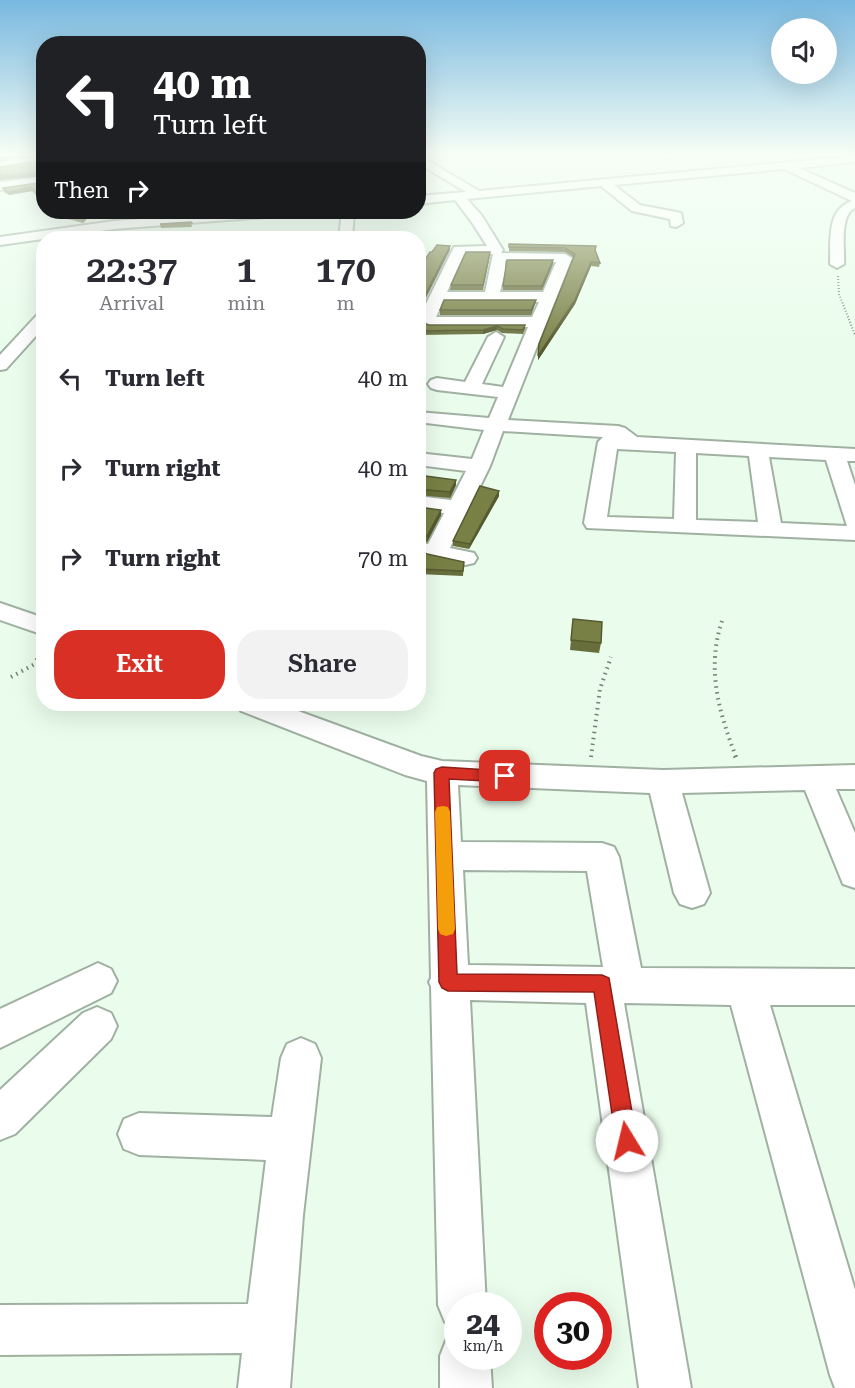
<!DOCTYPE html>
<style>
body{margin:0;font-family:"Roboto Serif",serif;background:#f2f2f3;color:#2b2b33;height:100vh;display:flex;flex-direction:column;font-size:22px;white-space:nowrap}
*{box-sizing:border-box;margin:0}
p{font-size:20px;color:#7c7c81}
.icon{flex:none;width:33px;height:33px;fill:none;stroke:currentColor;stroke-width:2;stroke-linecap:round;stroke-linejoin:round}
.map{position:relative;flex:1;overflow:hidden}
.side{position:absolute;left:36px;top:231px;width:390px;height:480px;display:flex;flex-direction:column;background:#fff;border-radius:24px;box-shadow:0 6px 24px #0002}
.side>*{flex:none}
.guide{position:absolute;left:36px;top:36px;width:390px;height:183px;border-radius:24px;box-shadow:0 6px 24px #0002;background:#202124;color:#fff;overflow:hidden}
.buttons{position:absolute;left:771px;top:18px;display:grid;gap:12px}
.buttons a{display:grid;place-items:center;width:66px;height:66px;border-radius:50%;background:#fff;box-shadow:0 6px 24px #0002;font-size:30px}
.speed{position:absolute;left:444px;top:1292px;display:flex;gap:12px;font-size:30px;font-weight:700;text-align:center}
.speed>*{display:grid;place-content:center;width:78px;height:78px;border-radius:50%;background:#fff;box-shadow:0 6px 24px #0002;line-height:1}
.speed small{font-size:15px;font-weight:400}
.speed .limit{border:9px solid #d22;background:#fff;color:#111}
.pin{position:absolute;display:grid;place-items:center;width:51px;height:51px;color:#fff;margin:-26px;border-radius:12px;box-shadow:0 3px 9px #0006}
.me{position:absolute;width:66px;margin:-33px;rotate:351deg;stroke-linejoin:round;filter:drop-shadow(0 0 4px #0008)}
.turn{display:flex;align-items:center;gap:21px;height:126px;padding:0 18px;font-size:27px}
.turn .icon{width:78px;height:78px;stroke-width:2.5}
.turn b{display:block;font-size:42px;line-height:51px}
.then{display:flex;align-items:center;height:57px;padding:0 18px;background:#0003;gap:12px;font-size:22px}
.eta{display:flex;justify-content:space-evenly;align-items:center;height:102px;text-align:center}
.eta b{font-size:36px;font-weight:600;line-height:42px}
.action{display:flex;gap:12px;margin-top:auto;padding:12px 18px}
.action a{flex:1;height:69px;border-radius:24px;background:#d93025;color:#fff;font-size:24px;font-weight:600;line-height:69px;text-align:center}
.action a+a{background:#f2f2f3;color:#2b2b33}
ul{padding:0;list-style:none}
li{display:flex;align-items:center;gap:18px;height:90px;padding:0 18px}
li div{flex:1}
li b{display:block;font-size:22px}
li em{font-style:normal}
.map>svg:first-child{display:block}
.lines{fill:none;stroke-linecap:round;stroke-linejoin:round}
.minor-casing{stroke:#a0b1a2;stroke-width:4}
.path-far3{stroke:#768277;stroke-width:1.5;stroke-dasharray:1 2;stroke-linecap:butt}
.path-far2{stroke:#768277;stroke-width:2;stroke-dasharray:1 2;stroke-linecap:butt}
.path-far1{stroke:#768277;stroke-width:4;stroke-dasharray:1.5 4.5;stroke-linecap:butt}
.path{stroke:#768277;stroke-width:4.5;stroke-dasharray:1.5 5;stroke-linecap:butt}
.minor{fill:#fff;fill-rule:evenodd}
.wall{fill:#686e3b}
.shaded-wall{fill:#555a30}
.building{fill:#798045;stroke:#555a30;stroke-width:1.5}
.route{fill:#d93025;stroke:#8d1f18;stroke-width:1.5}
.slow{fill:#f59e0b}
</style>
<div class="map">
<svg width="855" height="1388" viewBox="0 0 855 1388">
<rect width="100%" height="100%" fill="#eafdec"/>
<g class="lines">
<g class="minor-casing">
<g id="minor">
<path d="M418,155l61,36 376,-35v6l-56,6 56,25v15c-16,7 -10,41 -11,56l-7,4 -7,-4c1,-24 -4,-54 22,-63l-68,-32 -170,16 26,20 41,8 2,10 -7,4 -5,-1 -1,-7 -38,-8 -31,-25 -134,13 15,17 21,34 -2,3 64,1 7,4 -64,162 110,6 7,2 12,9 218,12v12h-8l8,24v55l-268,-12 -3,-5 14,-81 5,-5 -100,-6 -13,35 -40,82 24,5 3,5 -3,5 -9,2 -47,-8v-14l10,1 16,-31 -26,-3v-14l33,4 15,-29 -48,-6v-12l54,6 12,-29 -66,-8v-10l71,6 9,-21 -61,-7 -6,-2 -3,-4 3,-4 6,-2 28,4 23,-45 8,-5 8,5 -22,47 21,3 25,-60h-99l-6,-2 -4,-7 35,-71 33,-1 -16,-25 -16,-21 -37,4v-8l48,-4 -48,-29zM464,254h29l-8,38h-38zM505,261l51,1 -13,30h-43l5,-20zM443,302h96l-7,15h-96zM617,449l59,3 -2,67 -67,-2zM696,453l53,3 9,66 -62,-2zM769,457l57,3 21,66 -66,-3z"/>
<polygon points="32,157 38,160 36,162 0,168 0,162"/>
<polygon points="44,177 44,184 0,190 0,182"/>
<polygon points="237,212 285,212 279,216 114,229 0,245 0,237 114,221"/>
<polygon points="342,212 354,212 352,238 339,238"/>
<polygon points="44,312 44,327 6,369 0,370 0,355 38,314"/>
<polygon points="0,603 44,618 44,635 0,620"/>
<path d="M237,704h42l142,52 21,5 221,9 192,-5v24h-19l19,44v55l-12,-4 -38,-94 -123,3 28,100 -6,11 -12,4 -12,-4 -6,-11 -24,-100 -192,-8 3,57 141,1 12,4 5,10 22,111 214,1v36h-85l85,285v98h-20l-5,-13 -99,-370 -107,-2 67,385h-52l-53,-385 -116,-3 16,305h-28v22l-13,-5 -7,-17 -7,-319 -2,-4 2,-4 -4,-197 -22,-6 -164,-64zM463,870l124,1 16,96 -135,-2z"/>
<polygon points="98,963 111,969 117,981 111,993 0,1048 0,1009"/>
<polygon points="97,1007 111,1013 117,1026 111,1039 15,1134 0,1140 0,1090 83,1013"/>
<polygon points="301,1038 315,1044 321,1058 303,1215 290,1388 238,1388 242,1353 0,1355 0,1305 248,1304 266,1160 139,1155 124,1149 118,1134 124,1119 139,1113 272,1117 281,1058 287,1044"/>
<polygon points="458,1334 458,1356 490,1356 492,1388 440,1388 440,1356 447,1338"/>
</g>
</g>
<polyline class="path-far3" points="645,155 675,161"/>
<polyline class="path-far2" points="838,276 839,294 855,335"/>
<g class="path-far1">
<path d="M722,621c-16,48 -3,91 14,136"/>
<polyline points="11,677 44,659"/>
<polyline points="591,757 600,689 611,657"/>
</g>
<polyline class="path" points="735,756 736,758"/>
<use href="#minor" class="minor"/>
</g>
<g class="wall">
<polygon points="44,182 44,203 32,191 9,195 4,192 3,188"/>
<polygon points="52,212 93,212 83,223 56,216"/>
<polygon points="191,222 192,227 161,228 160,224"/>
<polygon points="509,244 595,251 600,263 599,267 591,266 575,304 538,360 539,344 573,257 565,252 509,251"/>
<polygon points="490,256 483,290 450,290 451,285"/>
<polygon points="553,260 553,264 542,290 503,290 503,286"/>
<polygon points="536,300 535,304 531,315 440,315 440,310"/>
<polygon points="418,316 421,322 429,325 525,325 525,329 523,334 502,333 497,330 483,334 418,335"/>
<polygon points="418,475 456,485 450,498 418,495"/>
<polygon points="499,491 499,496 469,549 453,546 453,541"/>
<polygon points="418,507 441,515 427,542 418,541"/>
<polygon points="418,552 464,562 463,576 418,574"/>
<polygon points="573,619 601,643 599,653 570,650"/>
<polygon points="44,654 44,672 40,669 36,659"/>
</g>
<g class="shaded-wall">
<polygon points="7,155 30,155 0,160 0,157"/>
<polygon points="44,172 44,176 0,180 0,176"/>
<polygon points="31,187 32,191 9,195 8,192"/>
<polygon points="89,212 93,212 83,223 82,220"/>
<polygon points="165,212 187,212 188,213 166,215"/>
<polygon points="450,246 450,250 418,314 418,309"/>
<polygon points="553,260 553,264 542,290 542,286"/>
<polygon points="591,262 591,266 575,304 538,360 538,356"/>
<polygon points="536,300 535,304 531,315 531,310"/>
<polygon points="497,326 497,330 483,334 483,330"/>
<polygon points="456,480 456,485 450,498 450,492"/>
<polygon points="499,491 499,496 469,549 470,544"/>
<polygon points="441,510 441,515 427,542 427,536"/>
</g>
<g class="building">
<polygon points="38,155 44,155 44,172 0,176 0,167 36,161 39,157"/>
<polygon points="44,182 44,200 31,187 8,192 3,188"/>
<polygon points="54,212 89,212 82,220"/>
<polygon points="191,222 192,223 160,224"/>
<polygon points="509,244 596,246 595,250 600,263 591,262 575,300 538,356 539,344 575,254 565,248 509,247"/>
<polygon points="437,245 450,246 418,309 418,271 430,252 432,252"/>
<polygon points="466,252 490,252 483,285 451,285"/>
<polygon points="507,260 553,260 542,286 503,286"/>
<polygon points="444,300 536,300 531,310 440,310"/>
<polygon points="418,316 421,322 429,325 525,325 523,330 503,329 497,326 483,330 418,331"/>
<polygon points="418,475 456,480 450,492 418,489"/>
<polygon points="480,486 499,491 470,544 453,541"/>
<polygon points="418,507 441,510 427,536 418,536"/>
<polygon points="418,552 464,562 463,571 418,569"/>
<polygon points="573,619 602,622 601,643 571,640"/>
<polygon points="44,654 44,665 36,659"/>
</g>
<linearGradient id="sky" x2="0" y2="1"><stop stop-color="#78b8df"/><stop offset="0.44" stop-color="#f6fef6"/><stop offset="1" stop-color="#f6fef6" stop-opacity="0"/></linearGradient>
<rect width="855" height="350" fill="url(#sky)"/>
<polygon class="route" points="442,767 505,771 510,772 512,776 510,780 505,782 449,779 457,974 602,975 609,978 637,1141 634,1148 627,1151 619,1148 616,1141 594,992 448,991 442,988 439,982 434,773 436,769"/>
<polygon class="slow" points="443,806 448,807 450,812 455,929 453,934 446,936 440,934 438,929 435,812 437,807"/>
</svg>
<div class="buttons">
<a><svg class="icon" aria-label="sound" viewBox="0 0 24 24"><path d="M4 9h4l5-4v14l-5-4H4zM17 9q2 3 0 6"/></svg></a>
</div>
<div class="speed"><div>24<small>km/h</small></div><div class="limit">30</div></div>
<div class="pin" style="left:505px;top:776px;background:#d93025"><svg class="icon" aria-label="arrive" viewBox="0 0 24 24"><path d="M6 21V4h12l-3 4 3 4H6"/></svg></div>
<svg class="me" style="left:627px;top:1141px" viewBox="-20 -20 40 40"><circle r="19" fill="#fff"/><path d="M0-13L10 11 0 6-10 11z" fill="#d93025"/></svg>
<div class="guide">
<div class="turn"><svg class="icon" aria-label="left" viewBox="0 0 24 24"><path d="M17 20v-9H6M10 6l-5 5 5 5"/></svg><div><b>40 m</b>Turn left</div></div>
<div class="then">Then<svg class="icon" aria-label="right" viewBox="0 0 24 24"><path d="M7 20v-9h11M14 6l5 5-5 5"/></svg></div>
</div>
<section class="side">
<div class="eta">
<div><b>22:37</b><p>Arrival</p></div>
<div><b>1</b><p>min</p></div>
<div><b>170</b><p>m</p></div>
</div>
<ul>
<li><svg class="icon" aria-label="left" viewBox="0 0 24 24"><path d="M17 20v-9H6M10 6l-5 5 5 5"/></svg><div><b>Turn left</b></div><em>40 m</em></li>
<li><svg class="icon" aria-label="right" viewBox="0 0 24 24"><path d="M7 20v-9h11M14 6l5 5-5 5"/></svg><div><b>Turn right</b></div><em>40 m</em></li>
<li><svg class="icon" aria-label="right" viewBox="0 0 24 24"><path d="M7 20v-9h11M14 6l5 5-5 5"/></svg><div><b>Turn right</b></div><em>70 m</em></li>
</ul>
<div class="action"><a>Exit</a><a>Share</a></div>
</section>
</div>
